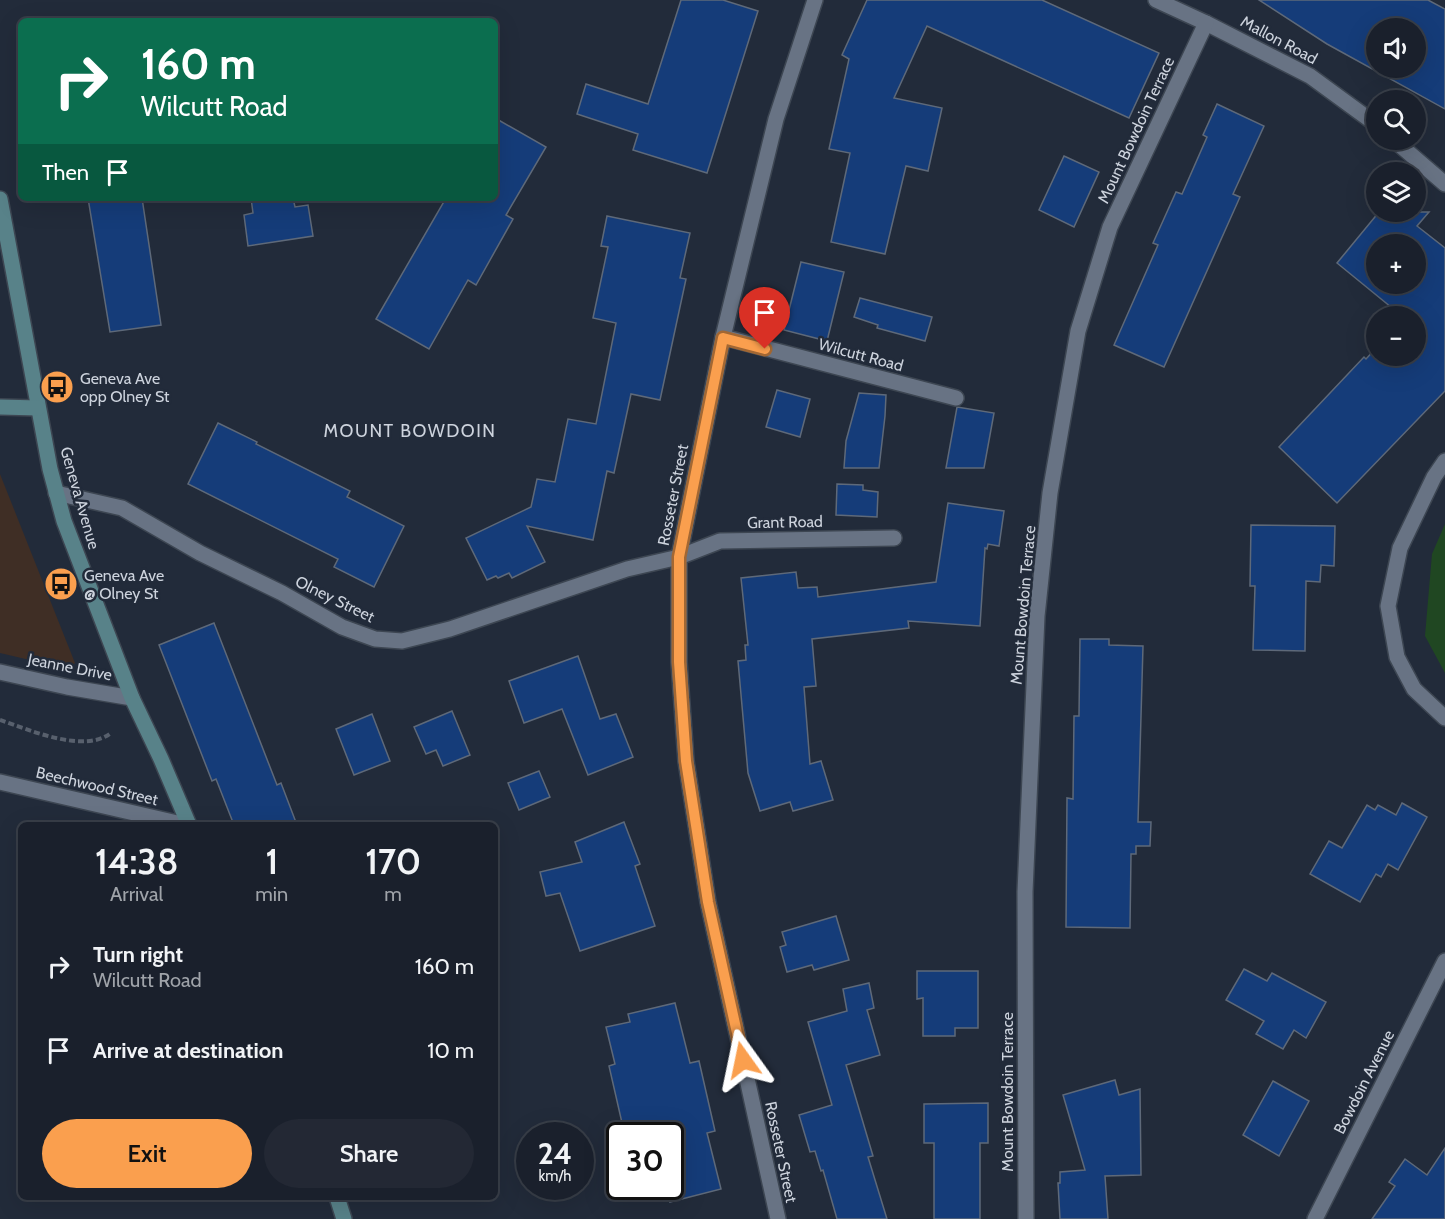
<!DOCTYPE html>
<meta charset="utf-8">
<style>
body{margin:0;font-family:Cabin,sans-serif;background:#232834;color:#f1f3f6;height:100vh;display:flex;flex-direction:column;font-size:22px;white-space:nowrap}
*{box-sizing:border-box;margin:0}
p{font-size:20px;color:#9fa3a9}
.icon{flex:none;width:33px;height:33px;fill:none;stroke:currentColor;stroke-width:2;stroke-linecap:round;stroke-linejoin:round}
.map{position:relative;flex:1;overflow:hidden}
.drawer{position:absolute;left:18px;top:822px;width:480px;height:378px;display:flex;flex-direction:column;background:#1a202c;border-radius:9px;box-shadow:0 6px 24px #0002,0 0 0 2px #383e48}
.drawer>*{flex:none}
.guide{position:absolute;left:18px;top:18px;width:480px;height:183px;border-radius:9px;box-shadow:0 6px 24px #0002,0 0 0 2px #383e48;background:#0b6e4f;color:#fff;overflow:hidden}
.controls{position:absolute;left:1366px;top:18px;display:grid;gap:12px}
.controls a{display:grid;place-items:center;width:60px;height:60px;border-radius:50%;background:#1a202c;box-shadow:0 6px 24px #0002,0 0 0 2px #383e48;font-size:30px}
.speed{position:absolute;left:516px;top:1122px;display:flex;gap:12px;font-size:30px;font-weight:700;text-align:center}
.speed>*{display:grid;place-content:center;width:78px;height:78px;border-radius:50%;background:#1a202c;box-shadow:0 6px 24px #0002,0 0 0 2px #383e48;line-height:1}
.speed small{font-size:15px;font-weight:400}
.speed .limit{border:3px solid #111;border-radius:9px;background:#fff;color:#111}
.pin{position:absolute;display:grid;place-items:center;width:51px;height:51px;color:#fff;margin:-62px -26px;border-radius:50% 50% 50% 0;rotate:-45deg;box-shadow:0 0 6px #0007}
.pin .icon{rotate:45deg}
.me{position:absolute;width:66px;margin:-33px;rotate:348deg;stroke-linejoin:round;filter:drop-shadow(0 0 4px #0008)}
.turn{display:flex;align-items:center;gap:21px;height:126px;padding:0 24px;font-size:27px}
.turn .icon{width:78px;height:78px;stroke-width:2.5}
.turn b{display:block;font-size:42px;line-height:51px}
.then{display:flex;align-items:center;height:57px;padding:0 24px;background:#0003;gap:12px;font-size:22px}
.eta{display:flex;justify-content:space-evenly;align-items:center;height:102px;text-align:center}
.eta b{font-size:36px;font-weight:600;line-height:42px}
.cta{display:flex;gap:12px;margin-top:auto;padding:12px 24px}
.cta a{flex:1;height:69px;border-radius:36px;background:#fa9f4e;color:#111;font-size:24px;font-weight:600;line-height:69px;text-align:center}
.cta a+a{background:#232834;color:#f1f3f6}
ul{padding:0;list-style:none}
li{display:flex;align-items:center;gap:18px;height:84px;padding:0 24px}
li div{flex:1}
li b{display:block;font-size:22px}
li em{font-style:normal}
.map>svg:first-child{display:block}
.education{fill:#3f2e25}
.green{fill:#204722}
.building{fill:#153c79;stroke:#5e6979;stroke-width:1.5;fill-rule:evenodd}
.lines{fill:none;stroke-linecap:round;stroke-linejoin:round}
.street-casing{stroke:#3d4652;stroke-width:18}
.secondary-casing{stroke:#3d4652;stroke-width:18}
.path{stroke:#58606d;stroke-width:4;stroke-dasharray:6 3;stroke-linecap:butt}
.street{stroke:#687384;stroke-width:15}
.secondary{stroke:#588289;stroke-width:15}
.route-casing{stroke:#a26733;stroke-width:15}
.route{stroke:#fa9f4e;stroke-width:10}
.labels{text-anchor:middle;dominant-baseline:central;stroke-width:5;stroke-linejoin:round;paint-order:stroke}
.street-label{font-size:16px;fill:#cdd3dd;stroke:#222b3a}
.poi-label{font-size:16px;fill:#cdd3dd;stroke:#222b3a;text-anchor:start}
.neighbourhood-label{font-size:18px;letter-spacing:1.5px;fill:#cdd3dd;stroke:#222b3a}
</style>
<div class="map">
<svg width="1445" height="1219" viewBox="0 0 1445 1219">
<rect width="100%" height="100%" fill="#222b3a"/>
<polygon class="education" points="0,474 75,663 71,667 64,668 0,653"/>
<polygon class="green" points="1445,524 1445,673 1425,636 1432,554"/>
<g class="building">
<polygon points="681,0 723,0 758,11 707,173 633,150 638,134 577,114 586,84 648,104"/>
<polygon points="867,0 1042,0 1159,53 1129,118 927,26 894,98 942,108 928,171 906,166 885,254 831,242 850,153 829,149 849,59 842,55"/>
<path d="M1259,0h169l17,9v100l-118,-65zM1377,28h39v40h-39z"/>
<polygon points="1217,104 1264,126 1233,194 1240,197 1164,367 1114,345 1158,245 1153,243 1176,192 1182,194 1207,137 1203,135"/>
<polygon points="495,118 546,147 506,215 513,219 476,285 468,280 429,349 376,319 446,198 495,198"/>
<polygon points="1064,156 1099,172 1074,227 1039,210"/>
<polygon points="88,198 142,198 161,325 110,332"/>
<polygon points="251,198 293,198 295,207 308,205 313,236 248,246 244,215 253,213"/>
<path d="M1379,212h50l-12,14 28,22v143l-108,112 -58,-56 85,-90 2,2 11,-12v9h39v-40h-14l-65,-53zM1377,244h39v40h-39z"/>
<polygon points="607,216 690,233 680,278 686,279 660,400 631,394 614,473 607,471 593,540 527,526 545,562 512,578 509,573 498,578 496,576 487,580 466,538 531,507 537,479 555,482 568,419 596,424 616,323 593,318 608,247 601,246"/>
<polygon points="801,262 844,272 827,341 784,330"/>
<polygon points="860,298 932,317 925,341 877,328 878,325 854,317"/>
<polygon points="777,390 810,399 800,437 766,427"/>
<polygon points="859,393 886,395 885,416 879,468 844,468 846,441"/>
<polygon points="957,407 994,413 984,468 946,468"/>
<polygon points="218,423 257,442 256,444 350,491 347,497 404,526 374,587 334,567 338,559 188,484"/>
<polygon points="837,484 863,485 863,490 878,492 877,517 836,515"/>
<polygon points="948,503 1004,511 999,546 988,544 987,549 985,548 980,626 908,621 909,628 812,639 816,686 804,687 810,764 821,761 833,800 793,811 790,802 760,811 748,773 738,661 746,660 745,645 748,645 741,578 796,572 798,588 817,587 818,597 936,582"/>
<polygon points="1251,525 1335,526 1334,566 1321,565 1320,582 1306,581 1305,651 1253,650 1255,586 1250,586"/>
<polygon points="214,623 277,785 281,783 297,825 234,825 216,779 212,781 159,645"/>
<polygon points="1080,639 1109,639 1109,645 1143,646 1138,822 1151,822 1150,846 1136,846 1136,854 1131,854 1130,928 1066,927 1067,798 1073,799 1074,716 1079,716"/>
<polygon points="578,656 600,719 616,714 633,757 588,775 562,709 524,723 509,681"/>
<polygon points="452,711 470,755 443,766 436,750 426,754 414,727"/>
<polygon points="372,714 390,761 354,775 336,729"/>
<polygon points="539,771 550,797 519,810 508,783"/>
<polygon points="1402,803 1427,817 1398,870 1388,864 1381,877 1376,874 1360,902 1310,874 1329,841 1342,848 1367,805 1375,810 1378,805 1396,815"/>
<polygon points="624,822 640,864 635,866 655,926 580,951 560,893 546,896 540,872 582,862 575,842"/>
<polygon points="836,916 849,960 814,970 812,965 787,972 780,947 786,945 782,932"/>
<polygon points="1244,969 1267,981 1272,973 1326,1002 1306,1038 1294,1030 1283,1049 1256,1034 1264,1021 1226,1000"/>
<polygon points="917,971 978,971 978,1028 955,1028 955,1036 923,1036 923,998 917,999"/>
<polygon points="869,983 874,1008 867,1010 880,1055 846,1065 873,1156 868,1157 887,1219 837,1219 823,1170 821,1171 815,1151 810,1152 799,1115 832,1105 808,1022 847,1011 843,989"/>
<polygon points="675,1003 690,1063 699,1061 715,1131 707,1133 721,1189 670,1202 670,1136 625,1136 609,1066 615,1064 606,1027 630,1022 628,1014"/>
<polygon points="1115,1080 1119,1095 1140,1089 1141,1175 1105,1176 1108,1219 1060,1219 1058,1183 1060,1183 1060,1172 1085,1170 1063,1095"/>
<polygon points="1273,1081 1309,1101 1279,1156 1243,1135"/>
<polygon points="988,1103 988,1143 980,1143 980,1219 934,1219 934,1143 924,1143 924,1104"/>
<polygon points="1445,1148 1445,1219 1372,1219 1395,1186 1389,1182 1405,1159 1427,1175"/>
</g>
<g class="lines">
<g class="street-casing">
<g id="street">
<polyline points="1156,0 1206,23 1310,76 1377,125"/>
<polyline points="1394,140 1445,184"/>
<polyline points="723,337 956,398"/>
<polyline points="1445,461 1434,477 1400,548 1388,606 1397,657 1414,689 1445,718"/>
<polyline points="56,493 122,508 200,553 282,593 342,627 375,639 402,641 450,629 627,569 679,557 720,541 894,538"/>
<polyline points="0,672 67,687 132,698"/>
<polyline points="0,782 186,825"/>
<polyline points="778,1219 708,902 686,761 679,662 679,557 723,337 776,119 815,0"/>
<polyline points="1026,1219 1025,892 1037,616 1050,493 1078,331 1110,227 1206,23"/>
<polyline points="1315,1219 1445,961"/>
</g>
</g>
<g class="secondary-casing">
<g id="secondary">
<polyline points="0,199 50,469 64,521 132,698 161,759 189,825"/>
<polyline points="0,407 38,408"/>
<polyline points="337,1197 344,1219"/>
</g>
</g>
<path class="path" d="M0,720c30,10 84,34 111,13"/>
<use href="#street" class="street"/>
<use href="#secondary" class="secondary"/>
</g>
<g class="lines">
<g class="route-casing">
<polyline id="route" points="743,1060 708,902 686,761 679,662 679,557 723,338 765,349"/>
</g>
<use href="#route" class="route"/>
</g>
<defs>
<g id="bus-disc" transform="scale(1.725)"><circle r="9.5" fill="#fa9f4e" stroke="#222b3a"/><path d="M-5-6H5V4H4V6H2V4H-2V6H-4V4H-5ZM-3.5-4V0h7V-4ZM-3.5 1.2v1.5H-2V1.2ZM2 1.2v1.5H3.5V1.2Z" fill="#111"/></g>
</defs>
<g fill-rule="evenodd">
<use href="#bus-disc" x="57" y="387"/>
<use href="#bus-disc" x="61" y="584"/>
</g>
<g class="labels">
<g class="street-label">
<text transform="translate(1279 40) rotate(28)">Mallon Road</text>
<text transform="translate(1136 130) rotate(-65)">Mount Bowdoin Terrace</text>
<text transform="translate(861 355) rotate(15)">Wilcutt Road</text>
<text transform="translate(673 495) rotate(-79)">Rosseter Street</text>
<text transform="translate(80 498) rotate(74)">Geneva Avenue</text>
<text transform="translate(785 522) rotate(-1)">Grant Road</text>
<text transform="translate(335 599) rotate(26)">Olney Street</text>
<text transform="translate(1023 605) rotate(-85)">Mount Bowdoin Terrace</text>
<text transform="translate(70 667) rotate(11)">Jeanne Drive</text>
<text transform="translate(97 786) rotate(13)">Beechwood Street</text>
<text transform="translate(1364 1082) rotate(-63)">Bowdoin Avenue</text>
<text transform="translate(1007 1092) rotate(-90)">Mount Bowdoin Terrace</text>
<text transform="translate(781 1152) rotate(78)">Rosseter Street</text>
</g>
<g class="poi-label">
<text x="80" y="378">Geneva Ave<tspan x="80" dy="18">opp Olney St</tspan></text>
<text x="84" y="575">Geneva Ave<tspan x="84" dy="18">@ Olney St</tspan></text>
</g>
<g class="neighbourhood-label">
<text x="410" y="431">MOUNT BOWDOIN</text>
</g>
</g>
</svg>
<div class="controls">
<a><svg class="icon" aria-label="sound" viewBox="0 0 24 24"><path d="M4 9h4l5-4v14l-5-4H4zM17 9q2 3 0 6"/></svg></a>
<a><svg class="icon" aria-label="search" viewBox="0 0 24 24"><circle cx="10" cy="10" r="6"/><path d="M15 15l6 6"/></svg></a>
<a><svg class="icon" aria-label="layers" viewBox="0 0 24 24"><path d="M12 4l9 5-9 5-9-5zM3 14l9 5 9-5"/></svg></a>
<a>+</a>
<a>−</a>
</div>
<div class="speed"><div>24<small>km/h</small></div><div class="limit">30</div></div>
<div class="pin" style="left:765px;top:349px;background:#d93025"><svg class="icon" aria-label="arrive" viewBox="0 0 24 24"><path d="M6 21V4h12l-3 4 3 4H6"/></svg></div>
<svg class="me" style="left:743px;top:1060px" viewBox="-20 -20 40 40"><path d="M0-17L14 15 0 8-14 15z" fill="#fa9f4e" stroke="#fff" stroke-width="4"/></svg>
<div class="guide">
<div class="turn"><svg class="icon" aria-label="right" viewBox="0 0 24 24"><path d="M7 20v-9h11M14 6l5 5-5 5"/></svg><div><b>160 m</b>Wilcutt Road</div></div>
<div class="then">Then<svg class="icon" aria-label="arrive" viewBox="0 0 24 24"><path d="M6 21V4h12l-3 4 3 4H6"/></svg></div>
</div>
<section class="drawer">
<div class="eta">
<div><b>14:38</b><p>Arrival</p></div>
<div><b>1</b><p>min</p></div>
<div><b>170</b><p>m</p></div>
</div>
<ul>
<li><svg class="icon" aria-label="right" viewBox="0 0 24 24"><path d="M7 20v-9h11M14 6l5 5-5 5"/></svg><div><b>Turn right</b><p>Wilcutt Road</p></div><em>160 m</em></li>
<li><svg class="icon" aria-label="arrive" viewBox="0 0 24 24"><path d="M6 21V4h12l-3 4 3 4H6"/></svg><div><b>Arrive at destination</b></div><em>10 m</em></li>
</ul>
<div class="cta"><a>Exit</a><a>Share</a></div>
</section>
</div>
